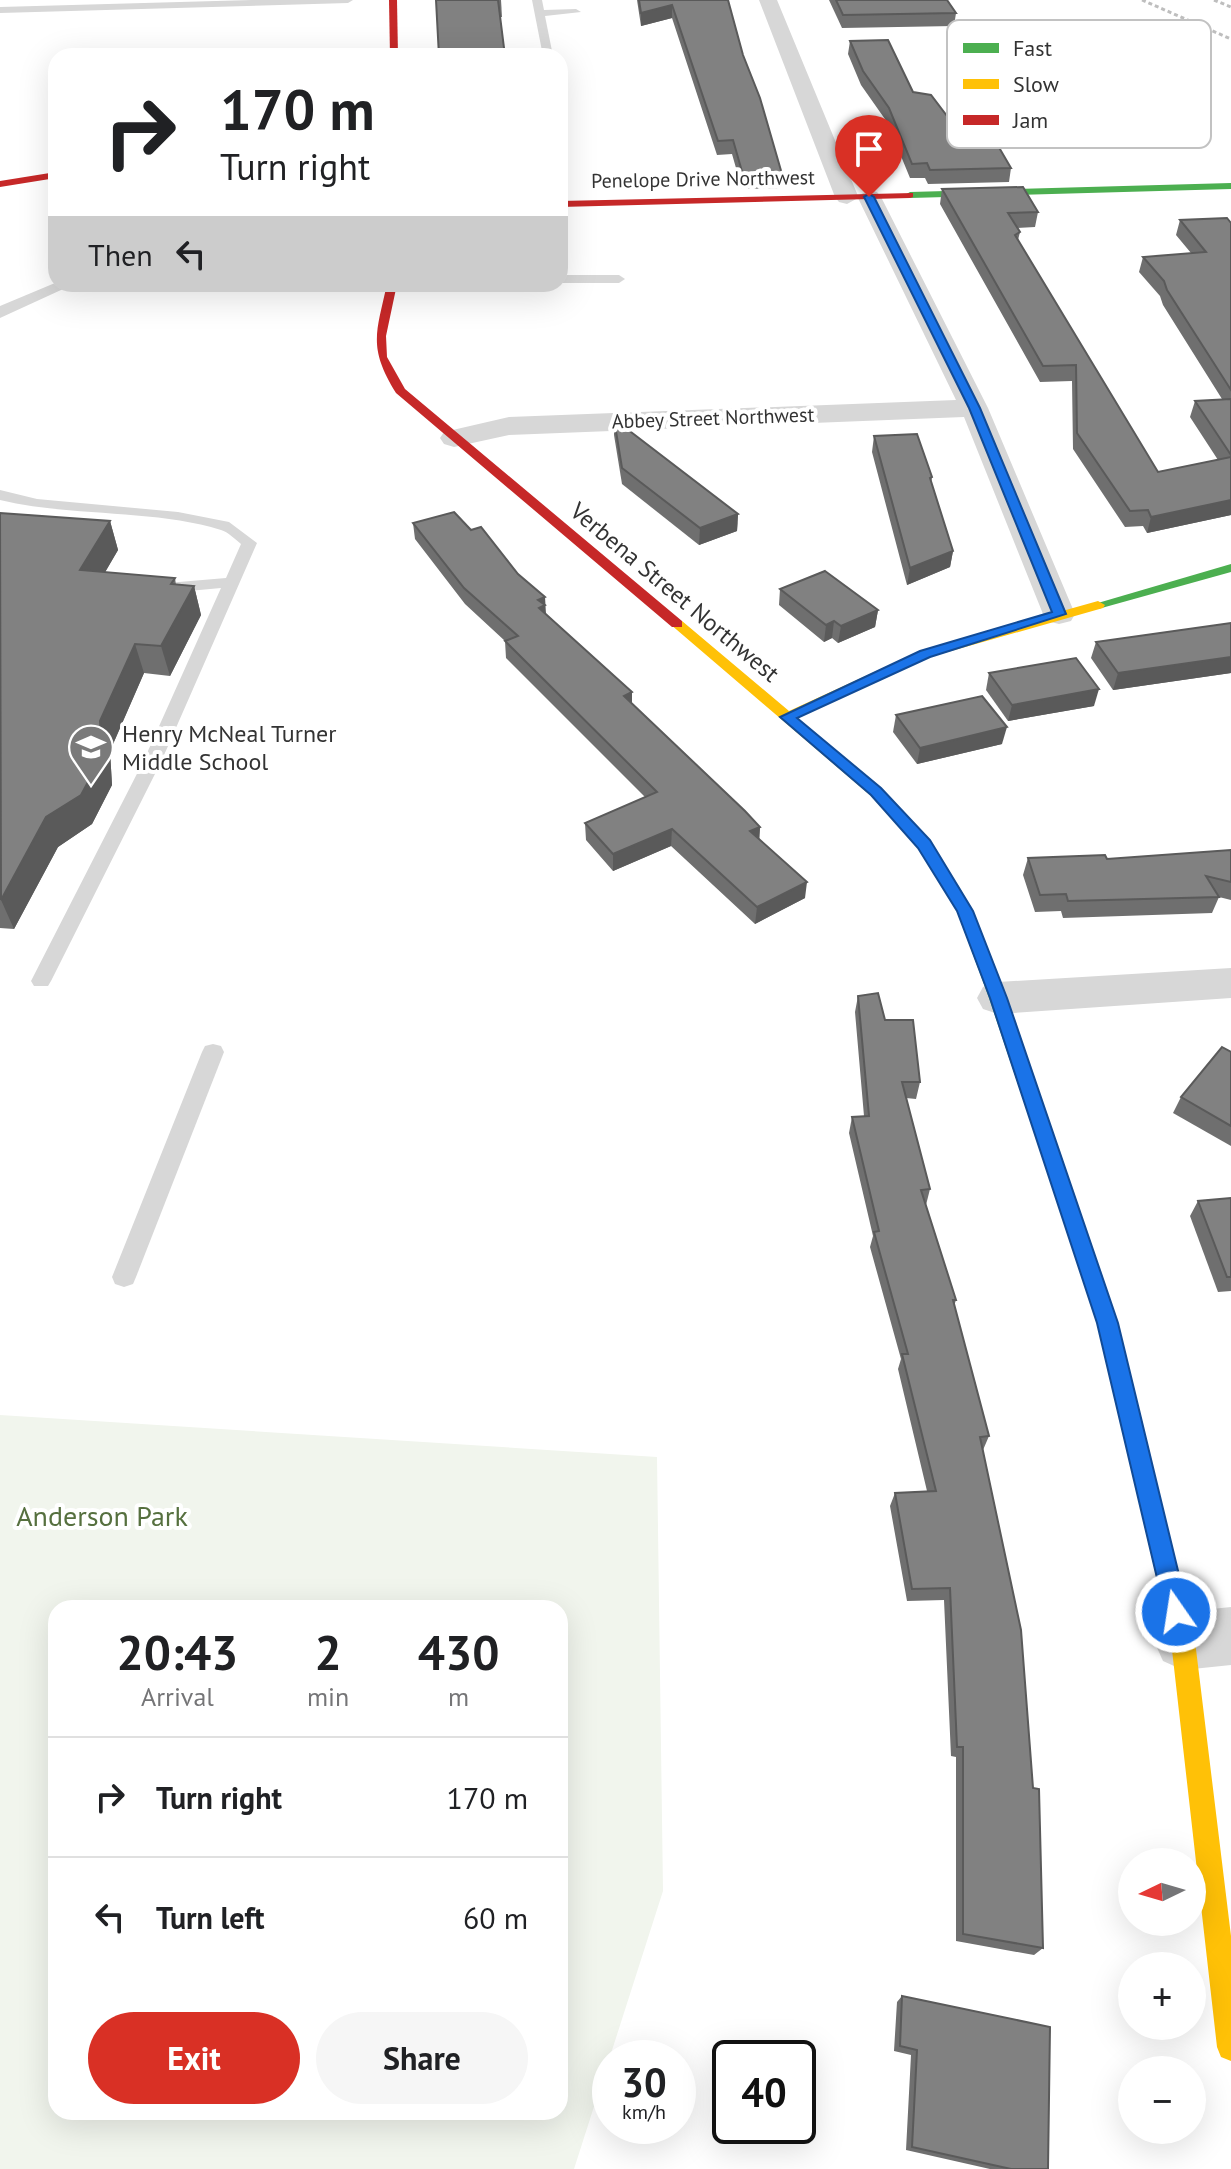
<!DOCTYPE html>
<meta charset="utf-8">
<style>
body{margin:0;font-family:"PT Sans",sans-serif;background:#f6f6f6;color:#202124;height:100vh;display:flex;flex-direction:column;font-size:30px;white-space:nowrap}
*{box-sizing:border-box;margin:0}
p{font-size:26px;color:#757577}
.icon{flex:none;width:44px;height:44px;fill:none;stroke:currentColor;stroke-width:2;stroke-linecap:round;stroke-linejoin:round}
.map{position:relative;flex:1;overflow:hidden}
.drawer{position:absolute;left:48px;top:1600px;width:520px;height:520px;display:flex;flex-direction:column;background:#fff;border-radius:24px;box-shadow:0 8px 32px #0002}
.drawer>*{flex:none}
.guide{position:absolute;left:48px;top:48px;width:520px;height:244px;border-radius:24px;box-shadow:0 8px 32px #0002;background:#fff;color:#202124;overflow:hidden}
.needle{width:52px;rotate:265deg}
.buttons{position:absolute;left:1118px;top:1848px;display:grid;gap:16px}
.buttons a{display:grid;place-items:center;width:88px;height:88px;border-radius:50%;background:#fff;box-shadow:0 8px 32px #0002;font-size:40px}
.speed{position:absolute;left:592px;top:2040px;display:flex;gap:16px;font-size:40px;font-weight:700;text-align:center}
.speed>*{display:grid;place-content:center;width:104px;height:104px;border-radius:50%;background:#fff;box-shadow:0 8px 32px #0002;line-height:1}
.speed small{font-size:20px;font-weight:400}
.speed .limit{border:4px solid #111;border-radius:12px;background:#fff;color:#111}
.pin{position:absolute;display:grid;place-items:center;width:68px;height:68px;color:#fff;margin:-82px -34px;border-radius:50% 50% 50% 0;rotate:-45deg;box-shadow:0 0 8px #0007}
.pin .icon{rotate:45deg}
.me{position:absolute;width:88px;margin:-44px;rotate:347deg;stroke-linejoin:round;filter:drop-shadow(0 0 6px #0008)}
.turn{display:flex;align-items:center;gap:28px;height:168px;padding:0 40px;font-size:36px}
.turn .icon{width:104px;height:104px;stroke-width:2.5}
.turn b{display:block;font-size:56px;line-height:68px}
.then{display:flex;align-items:center;height:76px;padding:0 40px;background:#0003;gap:16px;font-size:30px}
.eta{display:flex;justify-content:space-evenly;align-items:center;height:136px;text-align:center}
.eta b{font-size:48px;font-weight:600;line-height:56px}
.action{display:flex;gap:16px;margin-top:auto;padding:16px 40px}
.action a{flex:1;height:92px;border-radius:48px;background:#d93025;color:#fff;font-size:32px;font-weight:600;line-height:92px;text-align:center}
.action a+a{background:#f6f6f6;color:#202124}
ul{padding:0;list-style:none}
li{display:flex;align-items:center;gap:24px;height:120px;padding:0 40px;border-top:2px solid #e0e0e0}
li div{flex:1}
li b{display:block;font-size:30px}
li em{font-style:normal}
.map>svg:first-child{display:block}
.green{fill:#f1f5ed;fill-rule:evenodd}
.lines{fill:none;stroke-linecap:round;stroke-linejoin:round}
.lane{fill:#d7d7d7;fill-rule:evenodd}
.street{fill:#d7d7d7;fill-rule:evenodd}
.fast{fill:#4caf50;fill-rule:evenodd}
.slow{fill:#ffc107;fill-rule:evenodd}
.jam{fill:#c62828;fill-rule:evenodd}
.rail{stroke:#bebebe;stroke-width:3;stroke-dasharray:4 3;stroke-linecap:butt}
.wall{fill:#6f6f6f}
.shaded-wall{fill:#5a5a5a}
.building{fill:#818181;stroke:#5a5a5a;stroke-width:2}
.route{fill:#1a73e8;stroke:#114b97;stroke-width:2}
.labels{text-anchor:middle;dominant-baseline:central;stroke-width:8;stroke-linejoin:round;paint-order:stroke}
.far-street-label{font-size:20px;fill:#333;stroke:#fff}
.street-label{font-size:24px;fill:#333;stroke:#fff}
.poi-label{font-size:24px;fill:#333;stroke:#fff;text-anchor:start}
.near-park-label{font-size:28px;fill:#56703f;stroke:#fff}
.key{fill:#fff;stroke:#c2c2c2;stroke-width:2}
.key-label{font-size:22px;fill:#333}
</style>
<div class="map">
<svg width="1231" height="2169" viewBox="0 0 1231 2169">
<rect width="100%" height="100%" fill="#fff"/>
<path class="green" d="M0,1415l657,42 6,434 -89,278h-574zM56,1608h504v504h-504z"/>
<g class="lines">
<g class="lane">
<polygon points="252,0 353,0 348,3 0,13 0,7"/>
<polygon points="532,0 542,0 544,10 576,9 581,12 545,16 553,56 543,56"/>
<polygon points="560,275 619,275 625,279 619,283 560,283"/>
<polygon points="55,283 90,284 84,288 61,290 0,318 0,306"/>
<path d="M0,490l37,9 141,13 51,10 28,21 -96,219 -110,219 -3,5h-14l-3,-5 112,-219 78,-174 -54,5 -8,-5 8,-5 59,-5 15,-34c-6,-5 -13,-12 -20,-14 -67,-21 -150,-13 -221,-30z"/>
<polygon points="213,1044 221,1046 224,1052 136,1277 133,1284 124,1287 115,1284 112,1277 202,1052 205,1046"/>
</g>
<g class="street">
<polygon points="759,0 777,0 858,196 869,190 877,192 881,197 988,408 1075,614 1071,621 1059,624 1047,621 1043,614 964,417 509,435 454,447 444,444 440,438 444,432 509,417 956,400 858,198 847,204 839,202 835,197"/>
<polygon points="1231,968 1231,998 998,1014 983,1009 977,998 983,987 998,982"/>
<polygon points="1231,1607 1231,1665 1183,1670 1163,1661 1154,1641 1163,1621 1183,1612"/>
</g>
<g class="fast">
<polygon points="1231,183 1231,189 910,198 905,195 910,192"/>
<polygon points="1231,564 1231,572 1098,609 1091,605"/>
<polygon points="953,885 959,887 973,911 1007,998 1118,1323 1126,1359 1123,1366 1116,1368 1109,1366 1098,1323 989,998 957,911 945,891"/>
</g>
<g class="slow">
<polygon points="1098,601 1105,605 1103,608 930,657 797,718 881,788 930,840 961,891 953,897 947,895 918,848 871,796 670,624 672,621 682,621 789,711 920,651"/>
<polygon points="1116,1350 1123,1352 1126,1359 1195,1641 1231,1936 1231,2061 1221,2057 1217,2047 1171,1641 1106,1359 1109,1352"/>
</g>
<g class="jam">
<polygon points="389,0 397,0 398,56 390,56"/>
<polygon points="56,172 56,178 0,187 0,181"/>
<polygon points="913,193 913,197 910,198 560,207 560,201"/>
<path d="M387,284h10l-11,52 1,21 18,32 277,232v6h-10l-276,-234c-28,-46 -20,-59 -9,-109z"/>
</g>
<g class="rail">
<polyline points="1142,0 1231,39"/>
<polyline points="1214,0 1231,7"/>
</g>
</g>
<g class="wall">
<polygon points="436,0 501,0 502,17 500,17"/>
<polygon points="637,0 728,0 743,55 782,174 781,188 742,189 732,154 717,155 672,18 641,26"/>
<polygon points="829,0 947,0 956,13 954,26 842,28"/>
<polygon points="850,41 913,92 960,133 1011,168 1009,182 928,184 925,178 910,178 887,122 861,85 848,54"/>
<polygon points="942,189 1038,212 1035,227 1017,228 1020,232 1018,240 1158,472 1218,460 1190,417 1195,401 1222,399 1163,305 1160,296 1139,272 1143,257 1191,253 1176,235 1180,220 1231,223 1231,515 1147,533 1143,526 1125,527 1073,449 1072,381 1040,382 940,204"/>
<polygon points="614,419 738,514 737,531 699,545 622,484 614,435"/>
<polygon points="874,436 932,477 931,483 953,551 950,567 907,585 872,452"/>
<polygon points="0,513 110,521 118,550 105,572 175,578 176,585 194,586 201,615 170,676 144,673 110,751 112,785 92,824 58,847 14,929 0,928"/>
<polygon points="413,523 546,614 632,692 632,704 760,827 759,839 805,898 755,924 671,846 613,871 586,840 585,823 645,797 506,658 505,641 465,604 415,539"/>
<polygon points="780,589 878,610 875,627 838,643 832,638 824,642 779,605"/>
<polygon points="1231,623 1231,673 1113,690 1091,658 1096,642"/>
<polygon points="989,673 1094,706 1008,721 986,690"/>
<polygon points="896,715 1002,744 917,764 893,732"/>
<polygon points="1231,850 1231,900 1219,897 1212,913 1063,918 1061,911 1035,912 1023,875 1028,858 1107,859"/>
<polygon points="858,996 885,1020 920,1082 916,1099 906,1098 930,1189 926,1205 956,1300 954,1306 989,1436 983,1450 1043,1948 1034,1955 956,1941 956,1757 951,1756 944,1600 907,1601 890,1506 895,1493 927,1491 898,1369 901,1359 870,1247 873,1236 849,1133 852,1117 864,1116 855,1012"/>
<polygon points="1231,1052 1231,1146 1173,1113 1181,1097"/>
<polygon points="1231,1198 1231,1291 1218,1292 1190,1216 1198,1201"/>
<polygon points="902,1996 1048,2169 990,2169 906,2150 911,2055 894,2051 897,2002"/>
</g>
<g class="shaded-wall">
<polygon points="672,5 672,18 641,26 641,13"/>
<polygon points="1231,500 1231,515 1147,533 1151,517"/>
<polygon points="738,514 737,531 699,545 700,528"/>
<polygon points="110,521 118,550 89,600 80,570"/>
<polygon points="953,551 950,567 907,585 910,568"/>
<polygon points="194,586 201,615 170,676 161,646"/>
<polygon points="545,597 546,614 540,624 538,600"/>
<polygon points="878,610 875,627 838,643 841,626"/>
<polygon points="834,621 832,638 824,642 826,625"/>
<polygon points="135,644 144,673 110,751 112,785 92,824 58,847 14,929 1,900"/>
<polygon points="1231,657 1231,673 1113,690 1118,673"/>
<polygon points="1099,689 1094,706 1008,721 1012,705"/>
<polygon points="632,692 632,709 624,696"/>
<polygon points="1007,727 1002,744 917,764 920,748"/>
<polygon points="760,827 759,844 750,831"/>
<polygon points="672,829 671,846 613,871 613,854"/>
<polygon points="807,882 805,898 755,924 757,907"/>
</g>
<g class="building">
<polygon points="436,0 498,0 505,56 439,56"/>
<polygon points="639,0 728,0 743,55 760,98 782,174 743,175 733,140 718,141 672,5 641,13"/>
<polygon points="836,0 947,0 956,13 843,15"/>
<polygon points="888,40 913,92 931,95 960,133 990,132 1011,168 930,170 927,163 912,164 889,108 863,71 850,41"/>
<polygon points="1023,187 1038,212 1008,213 1020,232 1015,235 1158,472 1231,457 1231,500 1151,517 1148,510 1130,511 1077,433 1076,365 1043,366 942,189"/>
<polygon points="1227,218 1231,223 1231,390 1167,290 1164,281 1143,257 1206,252 1180,220"/>
<polygon points="1231,399 1231,455 1195,401"/>
<polygon points="614,419 738,514 700,528 622,468"/>
<polygon points="917,434 932,477 930,478 953,551 910,568 874,436"/>
<polygon points="454,512 471,530 481,527 518,574 545,597 538,600 545,605 539,608 632,692 624,696 745,811 760,827 750,831 807,882 757,907 672,829 613,854 585,823 657,792 505,641 518,636 464,588 413,523"/>
<polygon points="0,513 110,521 80,570 175,578 171,584 194,586 161,646 135,644 100,721 102,756 81,795 46,817 1,900"/>
<polygon points="825,571 878,610 841,626 834,621 826,625 780,589"/>
<polygon points="1231,623 1231,657 1118,673 1096,642"/>
<polygon points="1076,658 1099,689 1012,705 989,673"/>
<polygon points="982,696 1007,727 920,748 896,715"/>
<polygon points="1231,850 1231,882 1206,876 1219,897 1068,901 1066,894 1040,895 1028,858 1105,855 1107,859"/>
<polygon points="878,993 885,1020 913,1020 920,1082 902,1082 930,1189 921,1190 956,1300 953,1300 989,1436 980,1437 1021,1630 1033,1788 1039,1789 1043,1948 963,1934 963,1747 957,1747 950,1588 912,1589 895,1493 936,1491 902,1354 908,1354 874,1232 879,1231 852,1117 869,1116 858,996"/>
<polygon points="1222,1047 1231,1052 1231,1126 1181,1097"/>
<polygon points="1231,1198 1231,1277 1227,1277 1198,1201"/>
<polygon points="902,1996 1050,2027 1048,2169 1011,2169 912,2147 917,2050 900,2046"/>
</g>
<polygon class="route" points="869,194 874,197 980,408 1066,614 930,657 797,718 881,788 930,840 973,911 1007,998 1118,1323 1188,1612 1185,1621 1176,1624 1168,1621 1165,1612 1097,1323 990,998 957,911 918,848 871,795 780,717 920,651 1052,612 969,408 864,197"/>
<defs>
<g id="school-pin" transform="scale(2.3)"><path d="M0 17L-7.5 6A9.5 9.5 0 1 1 7.5 6Z" fill="#7a7a7a" stroke="#fff"/><path d="M0-5L7-2L0 1L-7-2ZM-4 1L0 2.5L4 1V4Q0 6-4 4Z" fill="#fff"/></g>
</defs>
<g fill-rule="evenodd">
<use href="#school-pin" x="91" y="747"/>
</g>
<g class="labels">
<g class="far-street-label">
<text transform="translate(703 179) rotate(-1)">Penelope Drive Northwest</text>
<text transform="translate(713 418) rotate(-2)">Abbey Street Northwest</text>
</g>
<g class="street-label">
<text transform="translate(675 592) rotate(40)">Verbena Street Northwest</text>
</g>
<g class="poi-label">
<text x="122" y="733">Henry McNeal Turner<tspan x="122" dy="28">Middle School</tspan></text>
</g>
<g class="near-park-label">
<text x="102" y="1515">Anderson Park</text>
</g>
</g>
<rect x="947" y="20" width="264" height="128" rx="12" class="key"/>
<rect x="963" y="43" width="36" height="10" fill="#4caf50"/>
<rect x="963" y="79" width="36" height="10" fill="#ffc107"/>
<rect x="963" y="115" width="36" height="10" fill="#c62828"/>
<g class="key-label">
<text x="1013" y="56">Fast</text>
<text x="1013" y="92">Slow</text>
<text x="1013" y="128">Jam</text>
</g>
</svg>
<div class="buttons">
<a><svg class="needle" viewBox="-14 -14 28 28"><path d="M0-13l5 13h-10z" fill="#e53935"/><path d="M0 13l5-13h-10z" fill="#757577"/></svg></a>
<a>+</a>
<a>−</a>
</div>
<div class="speed"><div>30<small>km/h</small></div><div class="limit">40</div></div>
<div class="pin" style="left:869px;top:197px;background:#d93025"><svg class="icon" aria-label="arrive" viewBox="0 0 24 24"><path d="M6 21V4h12l-3 4 3 4H6"/></svg></div>
<svg class="me" style="left:1176px;top:1612px" viewBox="-20 -20 40 40"><circle r="17" fill="#1a73e8" stroke="#fff" stroke-width="3"/><path d="M0-11L8 9 0 5-8 9z" fill="#fff"/></svg>
<div class="guide">
<div class="turn"><svg class="icon" aria-label="right" viewBox="0 0 24 24"><path d="M7 20v-9h11M14 6l5 5-5 5"/></svg><div><b>170 m</b>Turn right</div></div>
<div class="then">Then<svg class="icon" aria-label="left" viewBox="0 0 24 24"><path d="M17 20v-9H6M10 6l-5 5 5 5"/></svg></div>
</div>
<section class="drawer">
<div class="eta">
<div><b>20:43</b><p>Arrival</p></div>
<div><b>2</b><p>min</p></div>
<div><b>430</b><p>m</p></div>
</div>
<ul>
<li><svg class="icon" aria-label="right" viewBox="0 0 24 24"><path d="M7 20v-9h11M14 6l5 5-5 5"/></svg><div><b>Turn right</b></div><em>170 m</em></li>
<li><svg class="icon" aria-label="left" viewBox="0 0 24 24"><path d="M17 20v-9H6M10 6l-5 5 5 5"/></svg><div><b>Turn left</b></div><em>60 m</em></li>
</ul>
<div class="action"><a>Exit</a><a>Share</a></div>
</section>
</div>
